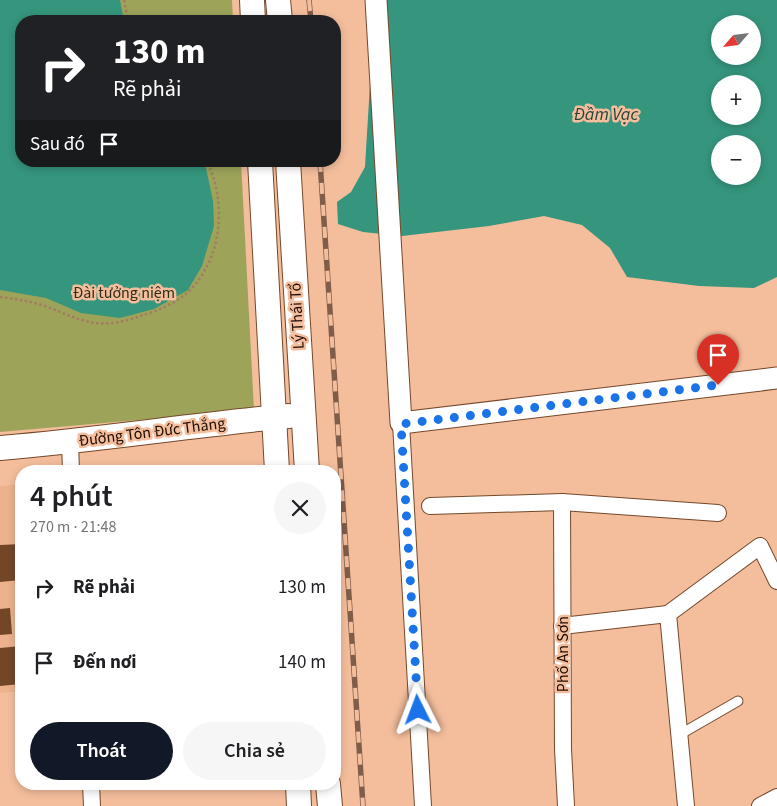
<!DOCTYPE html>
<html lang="vi">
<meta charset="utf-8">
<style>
body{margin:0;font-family:"Source Sans 3",sans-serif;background:#f6f6f6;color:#202124;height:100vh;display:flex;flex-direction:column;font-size:19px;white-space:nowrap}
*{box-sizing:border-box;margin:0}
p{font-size:16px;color:#757577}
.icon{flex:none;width:28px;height:28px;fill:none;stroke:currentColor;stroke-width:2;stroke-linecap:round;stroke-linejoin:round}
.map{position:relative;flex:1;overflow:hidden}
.side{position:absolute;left:15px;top:465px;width:326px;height:325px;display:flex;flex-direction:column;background:#fff;border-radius:20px;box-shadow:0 2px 8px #0003}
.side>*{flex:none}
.hud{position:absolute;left:15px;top:15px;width:326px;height:152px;border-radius:20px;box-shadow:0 2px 8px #0003;background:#202124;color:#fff;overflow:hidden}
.needle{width:32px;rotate:242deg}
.fabs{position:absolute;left:711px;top:15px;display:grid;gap:10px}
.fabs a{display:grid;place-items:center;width:50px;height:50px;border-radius:50%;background:#fff;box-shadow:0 2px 8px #0003;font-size:25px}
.pin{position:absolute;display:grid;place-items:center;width:42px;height:42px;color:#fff;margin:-51px -21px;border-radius:50% 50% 50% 0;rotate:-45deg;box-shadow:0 0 5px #0007}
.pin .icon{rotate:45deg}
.me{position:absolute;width:55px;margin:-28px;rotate:357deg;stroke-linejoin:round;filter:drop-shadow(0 0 4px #0008)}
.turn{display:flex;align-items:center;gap:18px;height:105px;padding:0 15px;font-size:22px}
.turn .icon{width:65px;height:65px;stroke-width:2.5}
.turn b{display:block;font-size:35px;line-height:42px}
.then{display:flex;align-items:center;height:48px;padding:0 15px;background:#0003;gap:10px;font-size:19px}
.round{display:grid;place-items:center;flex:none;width:52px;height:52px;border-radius:26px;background:#f6f6f6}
.overview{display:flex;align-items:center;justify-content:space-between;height:85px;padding:0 15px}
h1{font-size:30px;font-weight:600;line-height:38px}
.cta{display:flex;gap:10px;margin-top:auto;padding:10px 15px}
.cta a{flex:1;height:58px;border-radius:30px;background:#111827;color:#fff;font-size:20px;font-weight:600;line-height:58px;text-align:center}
.cta a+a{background:#f6f6f6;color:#202124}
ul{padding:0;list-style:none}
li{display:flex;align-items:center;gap:15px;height:75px;padding:0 15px}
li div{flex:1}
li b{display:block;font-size:19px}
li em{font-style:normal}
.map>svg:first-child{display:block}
.built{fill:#edb28d}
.green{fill:#9da459}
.water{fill:#35957d;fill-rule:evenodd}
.building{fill:#744628}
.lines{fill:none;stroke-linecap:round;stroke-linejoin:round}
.service-casing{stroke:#75482a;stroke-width:11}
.minor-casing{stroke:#75482a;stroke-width:18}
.tertiary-casing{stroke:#75482a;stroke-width:23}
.secondary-casing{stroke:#75482a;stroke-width:26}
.path{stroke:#a47c63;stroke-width:2.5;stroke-dasharray:2.5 2.5;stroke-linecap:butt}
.service{stroke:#fff;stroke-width:9}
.minor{stroke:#fff;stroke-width:16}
.tertiary{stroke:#fff;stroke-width:21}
.secondary{stroke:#fff;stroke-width:24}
.rail-casing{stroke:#805d49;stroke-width:5.5}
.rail{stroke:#f4be9d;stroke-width:4;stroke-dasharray:11;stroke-linecap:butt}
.route{stroke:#1a73e8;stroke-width:9;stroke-dasharray:0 16.2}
.labels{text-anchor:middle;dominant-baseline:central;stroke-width:5;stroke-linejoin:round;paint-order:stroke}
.park-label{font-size:16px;fill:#2c2e17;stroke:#f4be9d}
.street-label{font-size:16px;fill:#1c0a01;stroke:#f4be9d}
.water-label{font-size:18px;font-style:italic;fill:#27443c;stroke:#f4be9d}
</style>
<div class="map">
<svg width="777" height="806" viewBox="0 0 777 806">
<rect width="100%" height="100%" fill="#f4be9d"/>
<g class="built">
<polygon points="231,465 241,471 150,471"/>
<polygon points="21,484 21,691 0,693 0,486"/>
</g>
<polygon class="green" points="0,0 232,0 233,21 21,21 21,161 241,161 254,410 0,432"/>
<g class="water">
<polygon points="0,0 120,0 124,21 21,21 21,161 202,161 206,168 213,201 214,226 202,266 188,290 154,309 120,318 81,313 46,298 0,290"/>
<path d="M375,0h402v277l-23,11 -55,-2 -72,-9 -17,-29 -28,-23 -38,-9 -55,10 -87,10 -39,-4 -25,-8 -1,-22 14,-10 14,-25zM720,24h32v32h-32zM720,84h32v32h-32zM720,144h32v32h-32z"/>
</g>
<g class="building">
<polygon points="21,544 21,580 0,582 0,545"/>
<polygon points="10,608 12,634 0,635 0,609"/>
<polygon points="21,646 21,684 0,686 0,648"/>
</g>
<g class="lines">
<g class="service-casing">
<polyline id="service" points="679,735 738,701"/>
</g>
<g class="minor-casing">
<g id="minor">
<polyline points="401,423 423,806"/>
<polyline points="70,442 71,471"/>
<polyline points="562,502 563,749 566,806"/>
<polyline points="430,506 562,502 718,513"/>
<polyline points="668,614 760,546 777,581"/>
<polyline points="562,626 668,614 686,806"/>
<polyline points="91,784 92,806"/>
<polyline points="760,806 777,797"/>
</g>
</g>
<g class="tertiary-casing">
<polyline id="tertiary" points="376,0 401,423 777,378"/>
</g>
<g class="secondary-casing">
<g id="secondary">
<polyline points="252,0 253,21"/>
<polyline points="278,0 280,21"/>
<polyline points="260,161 277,471"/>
<polyline points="288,161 307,471"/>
<path d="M0,448c97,-8 192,-23 289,-32"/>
<polyline points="298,784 299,806"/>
<polyline points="328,784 330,806"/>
</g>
</g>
<g class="path">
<polyline points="124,0 128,21"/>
<path d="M0,297c15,2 30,4 45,9 17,6 33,15 50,17 15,2 32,-2 45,-7 18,-5 41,-15 53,-29 30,-34 33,-86 14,-126"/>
</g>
<use href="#service" class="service"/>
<use href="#minor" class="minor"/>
<use href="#tertiary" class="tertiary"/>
<use href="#secondary" class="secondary"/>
<g class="rail-casing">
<g id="rail">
<polyline points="309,0 311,21"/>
<polyline points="320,161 363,806"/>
</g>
</g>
<use href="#rail" class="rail"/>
</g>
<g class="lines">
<polyline class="route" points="418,710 401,424 718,385"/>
</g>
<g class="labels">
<g class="park-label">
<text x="124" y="293">Đài tưởng niệm</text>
</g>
<g class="street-label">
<text transform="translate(297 316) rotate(-93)">Lý Thái Tổ</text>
<text transform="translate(152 432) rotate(-7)">Đường Tôn Đức Thắng</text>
<text transform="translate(563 654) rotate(-90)">Phố An Sơn</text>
</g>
<g class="water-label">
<text x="606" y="114">Đầm Vạc</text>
</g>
</g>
</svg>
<div class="fabs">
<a><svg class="needle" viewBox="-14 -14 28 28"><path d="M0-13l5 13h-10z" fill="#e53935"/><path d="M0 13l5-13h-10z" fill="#757577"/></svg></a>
<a>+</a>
<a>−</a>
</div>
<div class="pin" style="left:718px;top:385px;background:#d93025"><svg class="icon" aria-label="arrive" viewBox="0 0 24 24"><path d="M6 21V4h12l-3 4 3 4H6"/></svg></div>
<svg class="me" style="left:418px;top:710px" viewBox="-20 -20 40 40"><path d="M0-17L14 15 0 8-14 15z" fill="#1a73e8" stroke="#fff" stroke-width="4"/></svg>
<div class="hud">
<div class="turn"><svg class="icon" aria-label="right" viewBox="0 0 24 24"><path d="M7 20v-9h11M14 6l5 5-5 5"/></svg><div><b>130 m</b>Rẽ phải</div></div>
<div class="then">Sau đó<svg class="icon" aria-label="arrive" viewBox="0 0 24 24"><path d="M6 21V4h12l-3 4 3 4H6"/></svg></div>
</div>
<section class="side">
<div class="overview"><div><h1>4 phút</h1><p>270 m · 21:48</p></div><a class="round"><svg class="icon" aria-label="close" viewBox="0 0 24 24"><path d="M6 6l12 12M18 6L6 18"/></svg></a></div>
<ul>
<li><svg class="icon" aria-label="right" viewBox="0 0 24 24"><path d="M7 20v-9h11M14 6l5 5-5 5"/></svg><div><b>Rẽ phải</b></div><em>130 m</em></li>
<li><svg class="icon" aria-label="arrive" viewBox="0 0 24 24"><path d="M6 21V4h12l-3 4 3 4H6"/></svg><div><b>Đến nơi</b></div><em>140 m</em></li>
</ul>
<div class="cta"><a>Thoát</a><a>Chia sẻ</a></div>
</section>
</div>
